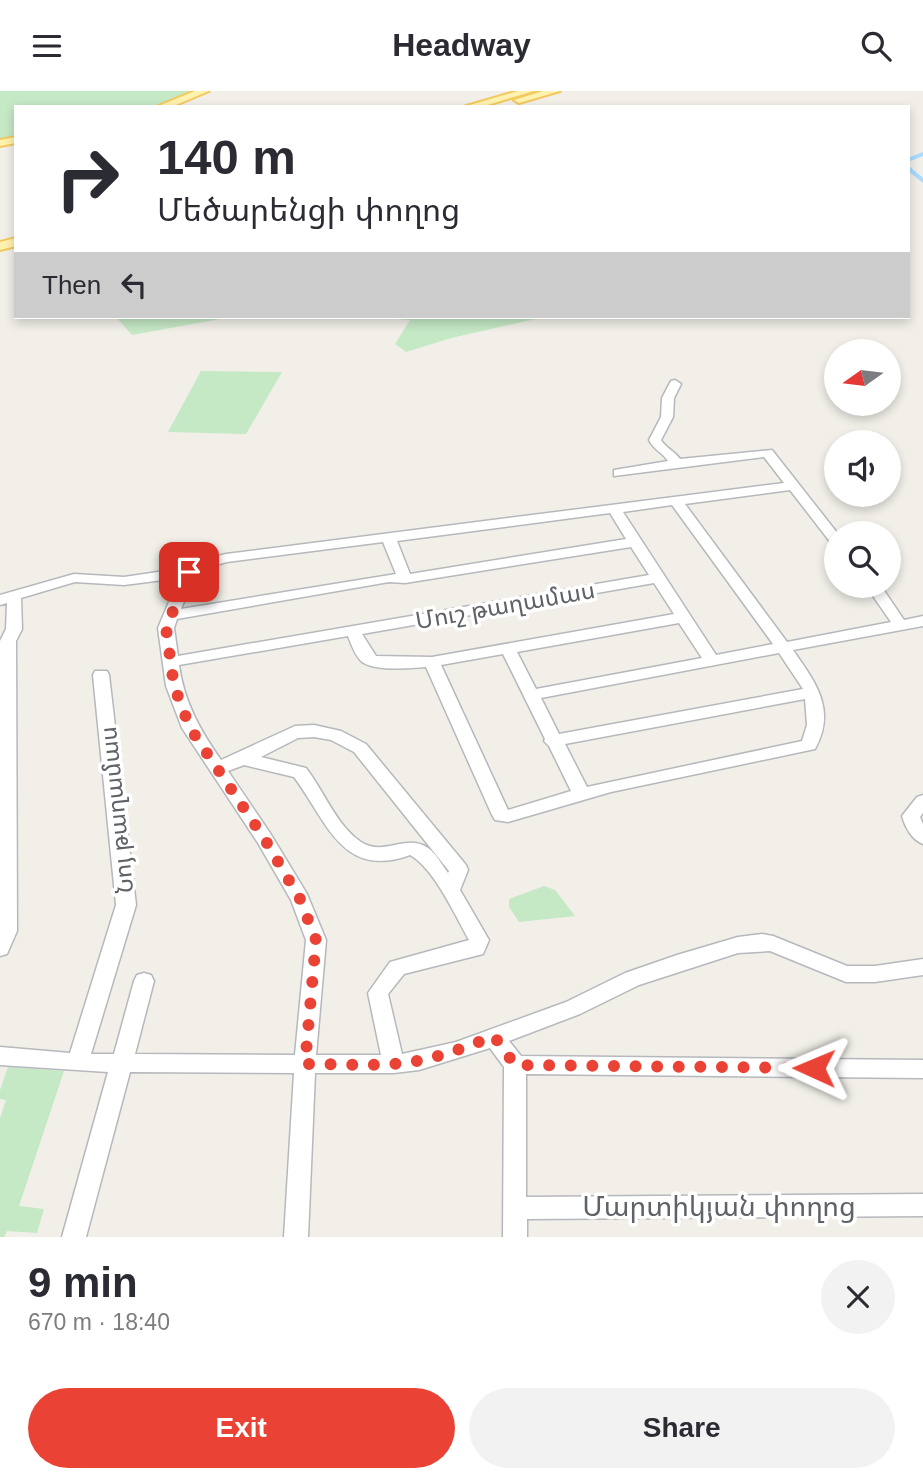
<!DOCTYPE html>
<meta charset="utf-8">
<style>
body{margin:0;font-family:Helvetica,"Noto Sans Armenian",sans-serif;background:#f2f2f3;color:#2b2b33;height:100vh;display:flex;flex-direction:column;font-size:26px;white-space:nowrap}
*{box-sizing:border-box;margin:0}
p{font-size:23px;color:#7c7c81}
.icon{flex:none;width:38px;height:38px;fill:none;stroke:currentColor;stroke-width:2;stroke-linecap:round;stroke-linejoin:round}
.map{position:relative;height:1146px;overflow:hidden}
.drawer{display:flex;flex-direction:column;background:#fff;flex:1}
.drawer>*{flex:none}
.guide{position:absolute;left:14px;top:14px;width:896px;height:214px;border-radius:0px;box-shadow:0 4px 10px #0003;background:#fff;color:#2b2b33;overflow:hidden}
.needle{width:46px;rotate:256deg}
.buttons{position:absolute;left:824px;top:248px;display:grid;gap:14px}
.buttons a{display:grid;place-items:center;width:77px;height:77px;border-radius:50%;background:#fff;box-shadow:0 4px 10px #0003;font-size:35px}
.pin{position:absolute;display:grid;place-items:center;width:60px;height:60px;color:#fff;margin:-30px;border-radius:14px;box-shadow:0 4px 10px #0006}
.me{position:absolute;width:77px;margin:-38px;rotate:271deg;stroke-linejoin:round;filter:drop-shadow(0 0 5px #0008)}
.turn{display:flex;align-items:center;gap:24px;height:147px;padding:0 28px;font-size:32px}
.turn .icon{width:91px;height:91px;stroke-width:2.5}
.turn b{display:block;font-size:49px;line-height:60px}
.then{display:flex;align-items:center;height:66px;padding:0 28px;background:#0003;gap:14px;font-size:26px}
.round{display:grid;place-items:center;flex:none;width:74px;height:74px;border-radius:37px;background:#f2f2f3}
.head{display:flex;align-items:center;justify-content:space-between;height:119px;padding:0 28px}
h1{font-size:42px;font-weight:700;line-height:52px}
.primary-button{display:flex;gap:14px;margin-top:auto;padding:14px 28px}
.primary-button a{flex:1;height:80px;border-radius:42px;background:#ea4335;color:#fff;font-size:28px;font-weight:700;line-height:80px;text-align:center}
.primary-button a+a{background:#f2f2f3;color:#2b2b33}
header{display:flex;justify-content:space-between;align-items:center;height:91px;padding:0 28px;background:#fff;font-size:32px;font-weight:700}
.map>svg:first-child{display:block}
.green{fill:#c5e8c5}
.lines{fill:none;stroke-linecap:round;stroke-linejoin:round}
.canal{fill:#aadaff;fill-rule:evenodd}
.minor-casing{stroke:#b5b8bc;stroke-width:3}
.major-casing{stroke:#f2c960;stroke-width:4}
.minor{fill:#fff;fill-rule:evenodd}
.major{fill:#fff2af;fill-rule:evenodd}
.route{stroke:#ea4335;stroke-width:12;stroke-dasharray:0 21.6}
.labels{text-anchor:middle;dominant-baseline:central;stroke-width:7;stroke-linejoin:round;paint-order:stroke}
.street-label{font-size:24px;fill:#5f6368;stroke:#fff}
.near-street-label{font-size:28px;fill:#5f6368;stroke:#fff}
</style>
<header><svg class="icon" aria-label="menu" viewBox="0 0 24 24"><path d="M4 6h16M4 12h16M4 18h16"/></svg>Headway<svg class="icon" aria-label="search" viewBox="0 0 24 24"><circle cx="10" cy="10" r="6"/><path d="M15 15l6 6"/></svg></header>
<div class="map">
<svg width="923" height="1146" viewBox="0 0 923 1146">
<rect width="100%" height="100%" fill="#f1efe8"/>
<g class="green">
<polygon points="0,0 194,0 151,16 16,16 16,46 0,48"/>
<polygon points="116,226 231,226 132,244"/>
<polygon points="368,226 544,226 451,247 406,261 395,253 410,229"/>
<polygon points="201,280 282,281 246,343 168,341"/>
<polygon points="544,795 555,799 575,825 519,831 509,816 509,808"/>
<polygon points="8,976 64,980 19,1115 44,1118 37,1142 7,1140 4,1146 0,1146 0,1027 6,1009 0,1008 0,999"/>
</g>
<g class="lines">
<g class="canal">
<polygon points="923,61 923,65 908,71 908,67"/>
<polygon points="908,74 923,87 923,92 908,80"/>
</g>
<g class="minor-casing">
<g id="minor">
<path d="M675,289l6,4 -7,14 -1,19 -12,23c4,7 13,11 19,19l92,-9 66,84 -2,10 -5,-1 -41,-53 -105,14 102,138 104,-20 -25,-36h15l23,34 19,-4v10l-130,24c22,32 44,59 22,99l-204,43 -103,30 -13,-2 -3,-5 -66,-148c-15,1 -53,5 -65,-6 -6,-6 -10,-17 -13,-25l-169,29c5,37 21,65 42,95l74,-34 19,-1 27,6 25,13 100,121 2,5 -8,20 29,50 -6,14 -79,20 -16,20 14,60 54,-12 110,-40 59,-29 52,-18 61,-18 24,-3 11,2 74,30h28l48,-7v16l-48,7h-29l-76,-31 -32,2 -99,32 -59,29 -71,27 12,15 402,4v18l-397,-4v123l397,-3v22l-396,3v18h-24l1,-170 -14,-19 -71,22 -25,3h-79l-7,164h-24l10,-164 -164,-1 -44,165h-24l46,-165 -108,-7v-18l70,6 46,-148 -23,-230 2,-4h12l2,4 27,230 -45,149h23l20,-73 3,-6 7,-2 7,2 3,6 -19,73 160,1 11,-115 -15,-40 -33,-57 -76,-115 -16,-42 -8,-58 21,-50 -55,7 -49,-3 -54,16 1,31 -6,12 1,290 -10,23 -7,2v-315l6,-12 1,-26 -7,2v-10l74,-21 50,3 61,-9 6,-5 35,-9 558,-71 -20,-26 -150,19v-6l54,-9c-6,-9 -14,-11 -19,-21l12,-23 1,-19 9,-17zM672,414l101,139 -57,11 -93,-143zM610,422l16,26 -216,35 -13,-33zM383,451l13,32 -215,35 14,-35 6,-5 26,-7zM631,456l18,28 -471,81 -4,-28 3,-9 212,-37 16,1zM654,492l20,31 -242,43 -56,-1 -14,-22zM679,532l23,35 -166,31 -19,-37zM779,562l24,36 -244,45 -18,-36zM503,563l42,85 -1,2 5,5 22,45 -63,19 -67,-145zM805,608l2,26 -5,16 -215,46 -22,-43zM314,646l17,3 23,12 95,119 -1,2c-6,-8 -12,-20 -20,-25 -22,-15 -44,9 -67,-6 -25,-17 -37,-51 -55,-74l-45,-11 37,-19zM244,674l50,12c33,44 48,103 116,78 24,13 46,62 59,85l-79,22 -22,31 13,62h-65l10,-115 -19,-46 -37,-61 -42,-62z"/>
<path d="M923,704v18l-3,4 3,7v20c-11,-4 -18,-17 -21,-28l15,-19z"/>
</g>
</g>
<g class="major-casing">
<g id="major">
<polygon points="195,0 209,0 171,16 156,16"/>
<polygon points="518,0 534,0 481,16 463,16"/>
<polygon points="543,0 560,0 519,12 514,9"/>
<polygon points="16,46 16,52 0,55 0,49"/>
<polygon points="16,147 16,155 0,159 0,151"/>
</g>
</g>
<use href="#minor" class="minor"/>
<use href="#major" class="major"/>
</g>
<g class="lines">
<path class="route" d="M189,481l-23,56 8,58 16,42 74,110 36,61 16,41 -11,124c29,0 59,2 88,0 35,-2 69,-15 101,-28l21,29 299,3"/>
</g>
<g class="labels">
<g class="street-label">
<text transform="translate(505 514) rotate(-10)">Մուշ թաղամաս</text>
<text transform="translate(116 719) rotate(-96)">Նոյ թաղամաս</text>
</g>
<g class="near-street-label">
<text x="719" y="1115">Մարտիկյան փողոց</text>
</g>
</g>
</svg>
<div class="buttons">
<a><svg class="needle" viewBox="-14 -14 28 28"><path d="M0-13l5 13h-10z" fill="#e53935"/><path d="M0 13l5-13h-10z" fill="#7c7c81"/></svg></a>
<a><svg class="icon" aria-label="sound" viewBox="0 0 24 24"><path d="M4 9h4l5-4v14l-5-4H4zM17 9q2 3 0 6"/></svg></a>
<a><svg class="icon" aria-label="search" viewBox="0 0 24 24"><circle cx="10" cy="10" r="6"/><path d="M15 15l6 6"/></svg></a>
</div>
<div class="pin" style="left:189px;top:481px;background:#d93025"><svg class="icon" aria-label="arrive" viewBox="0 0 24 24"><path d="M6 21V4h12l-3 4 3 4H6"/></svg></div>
<svg class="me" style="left:814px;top:977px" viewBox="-20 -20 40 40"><path d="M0-17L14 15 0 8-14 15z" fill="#ea4335" stroke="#fff" stroke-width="4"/></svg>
<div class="guide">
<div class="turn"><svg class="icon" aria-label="right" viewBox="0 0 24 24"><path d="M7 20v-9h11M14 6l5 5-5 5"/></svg><div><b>140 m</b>Մեծարենցի փողոց</div></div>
<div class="then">Then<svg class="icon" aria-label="left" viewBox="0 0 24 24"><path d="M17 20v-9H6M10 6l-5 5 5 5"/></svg></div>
</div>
</div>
<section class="drawer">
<div class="head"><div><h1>9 min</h1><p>670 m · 18:40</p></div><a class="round"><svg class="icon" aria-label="close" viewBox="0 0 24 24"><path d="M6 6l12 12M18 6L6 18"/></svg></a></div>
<div class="primary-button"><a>Exit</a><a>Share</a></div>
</section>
